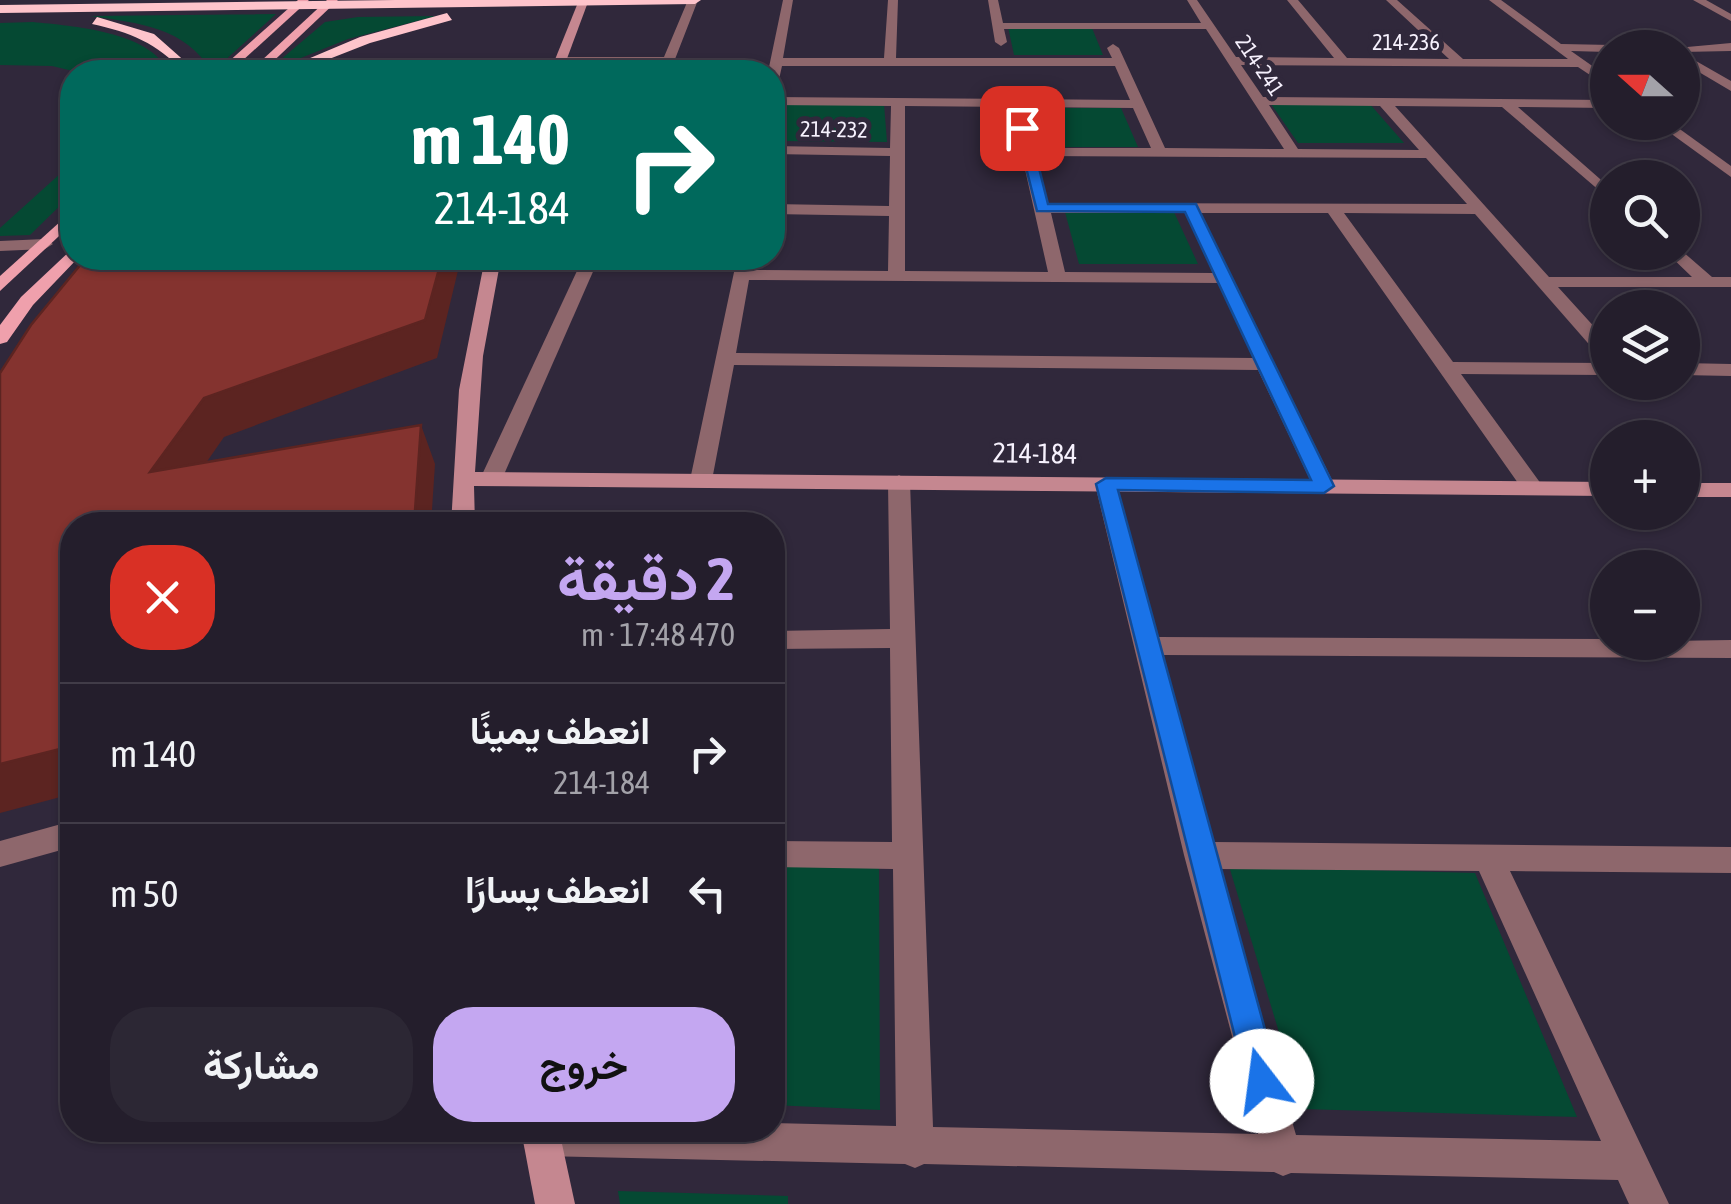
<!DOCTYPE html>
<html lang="ar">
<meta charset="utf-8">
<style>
body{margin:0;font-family:"Asap Condensed",Vazirmatn,sans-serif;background:#2c2734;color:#f1f3f6;direction:rtl;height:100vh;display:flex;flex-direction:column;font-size:38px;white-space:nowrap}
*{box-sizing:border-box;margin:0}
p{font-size:32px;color:#a3a2a9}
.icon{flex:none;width:55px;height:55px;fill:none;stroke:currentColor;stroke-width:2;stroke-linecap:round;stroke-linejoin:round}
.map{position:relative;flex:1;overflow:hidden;direction:ltr}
.panel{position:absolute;left:60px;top:512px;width:725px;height:630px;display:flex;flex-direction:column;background:#241e2c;border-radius:40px;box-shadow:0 2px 8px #0004,0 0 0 2px #413c48;direction:rtl}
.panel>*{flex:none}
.hud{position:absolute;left:60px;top:60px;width:725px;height:210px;border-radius:40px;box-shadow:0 2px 8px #0004,0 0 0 2px #413c48;direction:rtl;background:#00695c;color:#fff;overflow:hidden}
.needle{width:65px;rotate:291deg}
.buttons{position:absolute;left:1590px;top:30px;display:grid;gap:20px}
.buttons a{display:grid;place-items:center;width:110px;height:110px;border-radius:50%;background:#241e2c;box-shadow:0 2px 8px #0004,0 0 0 2px #413c48;font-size:50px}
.pin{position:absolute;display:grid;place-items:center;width:85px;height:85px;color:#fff;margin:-42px;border-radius:20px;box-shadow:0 5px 15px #0006}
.me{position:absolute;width:110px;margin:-55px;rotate:345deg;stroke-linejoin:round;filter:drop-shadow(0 0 8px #0008)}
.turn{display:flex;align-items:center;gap:35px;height:210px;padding:0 50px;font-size:45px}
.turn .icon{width:130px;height:130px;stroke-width:2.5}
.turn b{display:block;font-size:70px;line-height:85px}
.round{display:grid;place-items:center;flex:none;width:105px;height:105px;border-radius:40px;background:#2c2734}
.summary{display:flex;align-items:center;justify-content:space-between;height:170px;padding:0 50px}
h1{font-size:60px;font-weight:700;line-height:75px;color:#c4a7f1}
.action{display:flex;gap:20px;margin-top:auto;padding:20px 50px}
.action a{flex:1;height:115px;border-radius:40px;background:#c4a7f1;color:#111;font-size:40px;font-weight:700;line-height:115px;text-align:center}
.action a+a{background:#2c2734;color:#f1f3f6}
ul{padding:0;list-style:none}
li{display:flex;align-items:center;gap:30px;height:140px;padding:0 50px;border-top:2px solid #413c48}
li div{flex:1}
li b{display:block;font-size:38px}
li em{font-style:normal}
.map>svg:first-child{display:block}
.green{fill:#054933}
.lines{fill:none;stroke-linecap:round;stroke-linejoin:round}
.street{fill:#8e676c;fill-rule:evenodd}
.secondary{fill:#c58790;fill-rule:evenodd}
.primary{fill:#efa0ac;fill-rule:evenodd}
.highway{fill:#fec4cb;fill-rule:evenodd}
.shaded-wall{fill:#5c2421}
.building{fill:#84332f;stroke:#5c2421;stroke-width:2.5}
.route{fill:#1a73e8;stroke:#114b97;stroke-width:2.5}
.labels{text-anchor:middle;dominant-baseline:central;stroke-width:10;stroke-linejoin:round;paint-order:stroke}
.far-street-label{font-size:22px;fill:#f6f1fd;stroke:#30283b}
.street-label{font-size:28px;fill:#f6f1fd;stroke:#30283b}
</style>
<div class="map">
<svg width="1731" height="1204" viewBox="0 0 1731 1204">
<rect width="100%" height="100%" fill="#30283b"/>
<g class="green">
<path d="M276,14l-64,58c-27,-45 -73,-49 -122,-56z"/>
<polygon points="436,16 348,39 266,72 325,22 358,17"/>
<path d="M33,22c38,4 118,9 135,50h-91l-25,-6 -52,-1v-42z"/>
<polygon points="1008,27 1092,28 1103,55 1014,55"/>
<polygon points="1369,103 1404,143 1298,143 1271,104"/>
<polygon points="783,104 884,104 887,142 778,141"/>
<polygon points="1028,108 1121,108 1138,147 1038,147"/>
<polygon points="72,163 72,194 30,235 0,236 0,228"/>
<polygon points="1065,212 1174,212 1198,264 1079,264"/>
<polygon points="879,863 880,1110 773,1105 773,864"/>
<polygon points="1229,866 1475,873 1577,1117 1302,1109"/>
<polygon points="618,1191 788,1196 788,1204 620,1204"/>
</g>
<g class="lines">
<g class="street">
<polygon points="688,0 698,0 670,72 658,72 661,65 562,65 556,61 562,57 664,57"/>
<path d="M783,0h10l-10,58h101l4,-58h10l-2,58h216l-5,-10 6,-4 6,4 46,100 119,1 -78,-120h-202l3,13 -6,4 -6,-4 -7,-42h10l5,23h198l-14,-23h10l39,57 98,1 -47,-58h11l49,58 102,1 -63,-59h11l66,59h105l-79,-59h12l60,44 51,1 -4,7 -37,-1 37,26v10l-30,-20 -337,-2 22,32 345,3v8l-90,-1 90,79v12l-106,-91 -107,-1 154,171h143l-26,-25 16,-1 30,26h19v10h-173l50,55v18l-7,-2 -126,-144 -131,-1 109,149 155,1v12l-147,-1 83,114 -11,7 -8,-2 -197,-280h-128l135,273 -3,5h-16l-3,-5 -55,-116 -524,-5 -22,115 -11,7 -8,-2 -3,-5 47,-222h16l-2,12 137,1 1,-55 -117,-2v-10l117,2 1,-50 -118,-2v-8l118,2 1,-42 -119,-1v-8l358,3 -15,-34h-333l-4,18 -6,4v-16h-4zM1269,105l111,1 39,44 -121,-1zM905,106l106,1 37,165 -143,-1zM1025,107l108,1 18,40h-116zM1037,156l389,2 41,46 -419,-1zM1051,213h134l28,60 -148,-1zM749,280l469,3 35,75 -517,-5z"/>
<polygon points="1693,0 1706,0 1731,14 1731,21"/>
<polygon points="1731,43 1731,51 1682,52 1682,48 1676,48"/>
<polygon points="1682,53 1731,81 1731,91 1682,62"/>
<polygon points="1655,122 1670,122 1731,166 1731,177"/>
<polygon points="0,241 45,239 53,244 45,249 0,251"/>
<polygon points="583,258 599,258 502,479 499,484 483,484 480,479"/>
<polygon points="1682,363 1731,364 1731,376 1682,375"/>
<path d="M899,475l11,7 23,645 325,7 -74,-279 -89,-371 3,-5h16l3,5 41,153 450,2v3l123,-2v18l-568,-3 49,187 519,5v26l-221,-2 159,333h-40l-11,-24 -327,-7 -8,3 -9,-4 -350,-8 -9,4 -10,-4 -363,-8 -13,-6 -6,-13 3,-7h246v-7l124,3 -3,-257 -121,-2v-26l120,1 -2,-194 -118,1v-18l118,-2 -2,-147zM1219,869l260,2 122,270 -305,-6z"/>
<polygon points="72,821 72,847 0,867 0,841"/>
</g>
<g class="secondary">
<polygon points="579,0 588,2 562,72 550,72"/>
<polygon points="485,258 501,258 483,356 475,472 1608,482 1608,496 474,486 475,525 451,525 459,390"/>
<rect x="1682" y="483" width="49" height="14"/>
<polygon points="521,1130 559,1130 575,1204 535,1204"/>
</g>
<g class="primary">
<polygon points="298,0 309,0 230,72 217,72"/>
<polygon points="327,0 338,0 262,72 249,72"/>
<polygon points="72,211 72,224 0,291 0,276"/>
<polygon points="72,249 72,258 78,258 33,305 7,342 0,344 0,325 21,297"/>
</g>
<g class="highway">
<polygon points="395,0 701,0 695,4 0,13 0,5"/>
<polygon points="447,13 452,20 370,43 296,72 277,72 360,37"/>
<path d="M97,17l57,17 43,38h-14c-25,-29 -54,-40 -91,-48z"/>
</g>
</g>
<g class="shaded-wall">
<polygon points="442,258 461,258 437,358 224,437 172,512 150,472 204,398"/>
<polygon points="421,425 435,464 431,525 414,525"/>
<polygon points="72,746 72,794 0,813 0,764"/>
</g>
<polygon class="building" points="86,258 442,258 425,320 204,398 150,472 421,425 414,525 72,525 72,746 0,764 0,373 31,325"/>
<polygon class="route" points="1022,124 1029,128 1048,204 1196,204 1334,486 1324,493 1118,490 1279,1081 1274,1093 1262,1098 1251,1093 1246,1081 1096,484 1106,478 1311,480 1185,212 1037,211 1016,128"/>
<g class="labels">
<g class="far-street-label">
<text x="1406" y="42">214-236</text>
<text transform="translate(1260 65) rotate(56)">214-241</text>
<text transform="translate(834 129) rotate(1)">214-232</text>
</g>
<g class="street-label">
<text transform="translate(1035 453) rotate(1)">214-184</text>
</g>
</g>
</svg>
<div class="buttons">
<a><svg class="needle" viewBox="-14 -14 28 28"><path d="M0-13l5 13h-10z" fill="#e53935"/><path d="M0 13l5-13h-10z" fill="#a3a2a9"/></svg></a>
<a><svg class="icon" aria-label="search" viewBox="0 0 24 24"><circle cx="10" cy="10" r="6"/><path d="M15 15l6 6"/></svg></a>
<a><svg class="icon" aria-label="layers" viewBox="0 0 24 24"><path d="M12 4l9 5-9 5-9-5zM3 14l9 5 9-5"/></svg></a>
<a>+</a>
<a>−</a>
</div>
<div class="pin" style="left:1022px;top:128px;background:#d93025"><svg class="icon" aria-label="arrive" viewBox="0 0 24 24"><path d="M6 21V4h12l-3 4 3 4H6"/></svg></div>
<svg class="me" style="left:1262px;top:1081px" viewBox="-20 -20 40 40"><circle r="19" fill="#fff"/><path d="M0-13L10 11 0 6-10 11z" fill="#1a73e8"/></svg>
<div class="hud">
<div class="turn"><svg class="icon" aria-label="right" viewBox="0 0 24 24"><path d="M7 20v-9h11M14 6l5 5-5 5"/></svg><div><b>140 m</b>214-184</div></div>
</div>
<section class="panel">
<div class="summary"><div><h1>2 دقيقة</h1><p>470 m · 17:48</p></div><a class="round" style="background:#d93025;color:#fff"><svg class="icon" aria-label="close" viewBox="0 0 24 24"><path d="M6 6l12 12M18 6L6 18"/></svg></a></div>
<ul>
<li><svg class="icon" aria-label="right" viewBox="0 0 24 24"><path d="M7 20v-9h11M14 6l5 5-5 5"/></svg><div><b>انعطف يمينًا</b><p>214-184</p></div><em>140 m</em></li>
<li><svg class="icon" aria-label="left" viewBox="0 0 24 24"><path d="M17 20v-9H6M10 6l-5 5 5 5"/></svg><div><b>انعطف يسارًا</b></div><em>50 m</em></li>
</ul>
<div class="action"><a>خروج</a><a>مشاركة</a></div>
</section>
</div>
